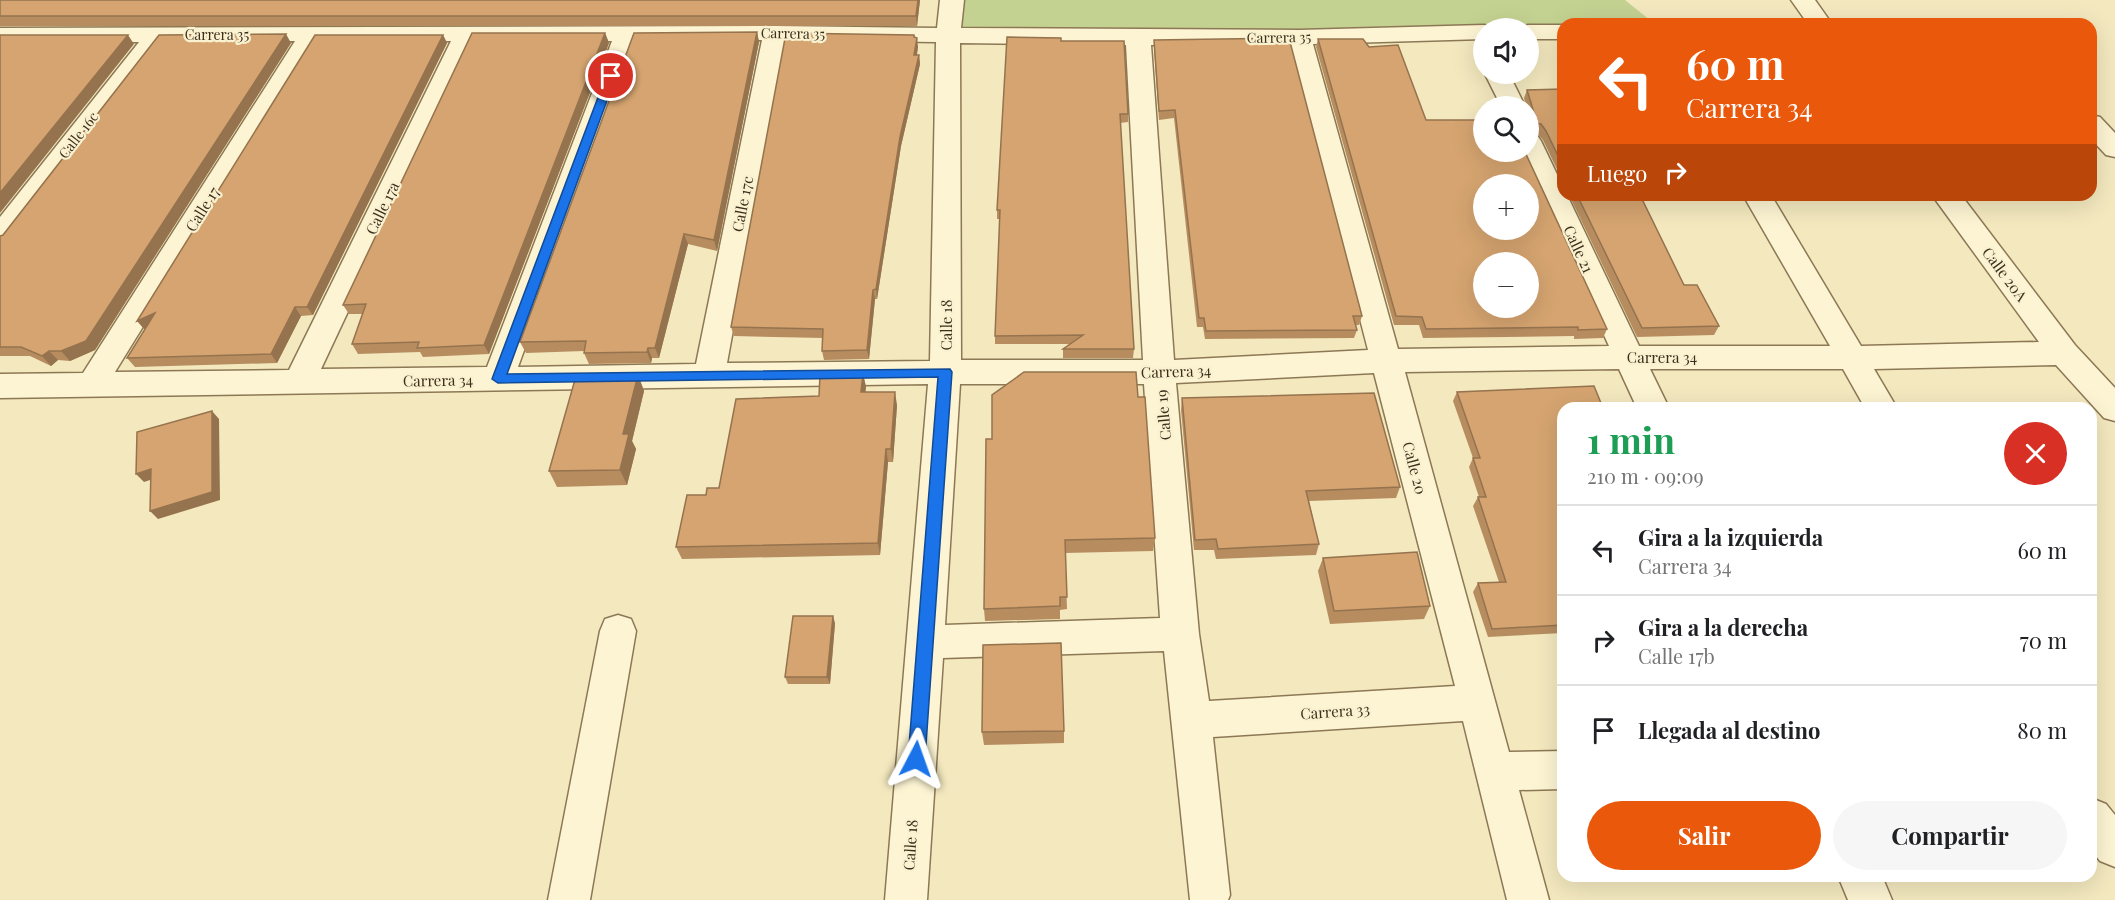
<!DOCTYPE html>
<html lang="es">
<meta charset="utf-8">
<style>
body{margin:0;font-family:"Playfair Display",serif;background:#f6f6f6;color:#202124;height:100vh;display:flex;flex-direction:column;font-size:22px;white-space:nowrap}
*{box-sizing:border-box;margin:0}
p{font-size:20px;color:#757577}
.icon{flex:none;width:33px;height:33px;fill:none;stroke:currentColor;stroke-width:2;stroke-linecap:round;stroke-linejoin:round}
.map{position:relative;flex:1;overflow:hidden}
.details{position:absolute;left:1557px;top:402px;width:540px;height:480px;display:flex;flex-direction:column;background:#fff;border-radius:18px;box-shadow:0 6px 24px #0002}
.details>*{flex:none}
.top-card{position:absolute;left:1557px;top:18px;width:540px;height:183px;border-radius:18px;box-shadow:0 6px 24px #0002;background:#ea580c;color:#fff;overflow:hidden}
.buttons{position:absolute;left:1473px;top:18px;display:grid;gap:12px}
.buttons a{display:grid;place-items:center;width:66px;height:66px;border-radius:50%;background:#fff;box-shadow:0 6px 24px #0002;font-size:30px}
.pin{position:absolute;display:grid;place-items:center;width:51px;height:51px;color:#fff;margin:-26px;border:3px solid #fff;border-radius:50%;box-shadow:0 2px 6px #0007}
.me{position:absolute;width:66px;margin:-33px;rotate:4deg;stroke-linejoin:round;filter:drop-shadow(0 0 4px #0008)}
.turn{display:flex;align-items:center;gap:21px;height:126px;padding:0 30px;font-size:27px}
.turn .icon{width:78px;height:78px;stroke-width:2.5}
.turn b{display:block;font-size:42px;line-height:51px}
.then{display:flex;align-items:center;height:57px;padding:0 30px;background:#0003;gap:12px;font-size:22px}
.round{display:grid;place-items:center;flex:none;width:63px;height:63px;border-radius:32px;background:#f6f6f6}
.overview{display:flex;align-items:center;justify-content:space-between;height:102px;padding:0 30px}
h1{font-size:36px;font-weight:700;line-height:45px;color:#1e9e55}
.button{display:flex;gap:12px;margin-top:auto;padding:12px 30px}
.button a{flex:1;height:69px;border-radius:36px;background:#ea580c;color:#fff;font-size:24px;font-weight:700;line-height:69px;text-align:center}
.button a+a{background:#f6f6f6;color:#202124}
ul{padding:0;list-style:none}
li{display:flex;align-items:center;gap:18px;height:90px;padding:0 30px;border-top:2px solid #e0e0e0}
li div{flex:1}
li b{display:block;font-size:22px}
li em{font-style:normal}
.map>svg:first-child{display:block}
.green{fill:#c4d291}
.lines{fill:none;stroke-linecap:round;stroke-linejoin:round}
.street-casing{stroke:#8d7855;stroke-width:3}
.street{fill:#fcf4d2;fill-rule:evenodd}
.wall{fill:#b78d60}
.shaded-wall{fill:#95734e}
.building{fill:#d5a470;stroke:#95734e;stroke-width:1.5;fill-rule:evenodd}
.route{fill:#1a73e8;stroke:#114b97;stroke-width:1.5}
.labels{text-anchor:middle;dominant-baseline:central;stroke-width:4.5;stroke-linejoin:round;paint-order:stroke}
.far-street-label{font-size:14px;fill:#3b2e1b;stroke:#f9f1cf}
.street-label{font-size:15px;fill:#3b2e1b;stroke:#f9f1cf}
</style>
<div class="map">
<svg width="2115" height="900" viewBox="0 0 2115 900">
<rect width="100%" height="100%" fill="#f3e8be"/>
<path class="green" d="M960,0h665l26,21c-231,10 -463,11 -695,9z"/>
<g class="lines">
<g class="street-casing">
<g id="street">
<path d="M940,0h24l-3,28 338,2 185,-5 8,2 2,1h-10v11l-171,5 85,305 211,-3 -89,-194h8v-19l9,2 4,6 22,46v8h4l72,151h191l-87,-151h28l90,151 178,-4 -107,-147h29l114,150 40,43v33l-11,-3 -48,-53 -182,4 23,39h-32l-22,-39h-193l19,39h-32l-18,-39 -214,3 104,380 54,-1v38l-44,1 30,110h-42l-44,-179 -250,16 17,158 -2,5h-38l-26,-249 -221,7 -16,242h-42l43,-516 -928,14v-24l83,-1 212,-332 -131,1 -154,201 -10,3v-29l139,-175h-139v-14l775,-2 162,2zM762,40l-66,324 -178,3 118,-326zM786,40l150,2 -6,319 -203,2zM319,41h132l-162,329 -174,2zM475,41h137l-125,326 -166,2zM960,43l166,2 17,315h-182zM1289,44l79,306 -194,10 -23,-315zM1374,373l81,313 -246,15 -10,-67 -23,-251zM960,384h184l16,234 -215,7z"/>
<polygon points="1791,0 1815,0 1832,24 1808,24"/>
<polygon points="1528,25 1563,25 1563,39 1528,39 1528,28 1518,28"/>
<polygon points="1485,74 1509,74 1525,106 1501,106"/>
<polygon points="2091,115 2100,117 2115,133 2115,157 2106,155 2091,139"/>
<polygon points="618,615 631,619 636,631 590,900 548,900 600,631 605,619"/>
<polygon points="2091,798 2106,804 2115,815 2115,867 2100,861 2091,850"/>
<polygon points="1838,876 1882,876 1892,900 1848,900"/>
</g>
</g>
<use href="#street" class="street"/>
</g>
<g class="wall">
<polygon points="0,0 920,0 917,26 0,26"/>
<polygon points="757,32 759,42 717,251 688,244 659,358 652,358 651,363 589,364 584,353 584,351 526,353 520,342"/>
<polygon points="605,33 609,43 489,354 423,357 420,352 358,354 352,344 363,314 349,314 343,305"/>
<polygon points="443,35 447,43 313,315 301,316 277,363 135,367 127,358 146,329 144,329"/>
<polygon points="914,35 918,47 917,55 919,55 920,64 901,146 877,299 875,299 869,359 824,360 822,351 823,338 734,336 731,327"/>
<polygon points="1318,39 1426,120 1607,329 1603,338 1574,339 1574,336 1423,338 1419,325 1394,325 1316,47"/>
<polygon points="1154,40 1362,316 1359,325 1355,325 1357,330 1354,338 1205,339 1203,327 1197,327 1174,118 1159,120 1154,49"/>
<polygon points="1061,41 1128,114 1128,122 1120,123 1134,349 1133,358 1063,358 1063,349 1071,344 995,344 995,336 1000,219 997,219 997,210"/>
<polygon points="291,43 95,350 70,361 58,360 51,366 30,356 0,356 0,236 3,235"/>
<polygon points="1563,89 1563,182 1543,140 1537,133 1529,131 1528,143 1528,120 1530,120 1528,114 1528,106 1526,106 1524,98 1527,90"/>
<polygon points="1569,195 1640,195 1684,285 1719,326 1714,335 1637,337"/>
<polygon points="863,374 866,387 865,392 897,405 893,462 888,462 880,555 682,559 676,547 706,495 719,488"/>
<polygon points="638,375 644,391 632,441 636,449 627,485 557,487 549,471"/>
<polygon points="1457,392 1563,408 1563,633 1488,637 1473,592 1478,583 1499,582 1473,506 1478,497 1479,497 1469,467 1473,458 1453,401"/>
<polygon points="1138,397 1155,538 1153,551 1065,553 1067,609 1060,610 1060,619 985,621 984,609"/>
<polygon points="1182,398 1400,487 1396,498 1309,501 1319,544 1316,555 1216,559 1214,550 1194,550 1181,410"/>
<polygon points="1323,558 1430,606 1424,619 1330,624 1318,571"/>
<polygon points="835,623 830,684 788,684 785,677"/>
<polygon points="1064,731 1064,743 984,745 982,732"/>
</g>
<g class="shaded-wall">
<polygon points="918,0 920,0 917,26 916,16"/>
<polygon points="757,32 759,42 717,251 714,240"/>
<polygon points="605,33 609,43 489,354 484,345"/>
<polygon points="286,34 291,43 95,350 70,361 61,351"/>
<polygon points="128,35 134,44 0,213 0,193"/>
<polygon points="443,35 447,43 313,315 307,307"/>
<polygon points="917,38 918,47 915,64 914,55"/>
<polygon points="919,55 920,64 901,146 877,299 876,289 900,137"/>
<polygon points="684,234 688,244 659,358 655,348"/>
<polygon points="873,290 875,299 869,359 867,350"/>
<polygon points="295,307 301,316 277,363 271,354"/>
<polygon points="155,313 163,321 144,329 137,321"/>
<polygon points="648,348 652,358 651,363 647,352"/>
<polygon points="49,351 58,360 51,366 42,356"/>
<polygon points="863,374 866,387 864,405 861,392"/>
<polygon points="638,375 644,391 632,441 636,449 627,485 620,470 623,434"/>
<polygon points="895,392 897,405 893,462 891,449"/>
<polygon points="212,411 219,419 220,500 158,519 150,511"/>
<polygon points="886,449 888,462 880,555 878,543"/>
<polygon points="151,469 159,477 144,482 136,474"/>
<polygon points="833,616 835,623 830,684 827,677"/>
</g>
<g class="building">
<polygon points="0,0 918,0 916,16 0,16"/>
<polygon points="757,32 714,240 684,234 655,348 648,348 647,352 584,353 586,341 520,342 634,33"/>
<polygon points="472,33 605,33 484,345 417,348 419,342 352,344 366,304 343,305"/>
<polygon points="786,33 914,35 914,37 917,38 914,55 919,55 900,137 876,289 873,290 867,350 822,351 823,329 731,327"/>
<polygon points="286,34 86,341 61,351 49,351 42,356 21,347 0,347 0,236 3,235 159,35"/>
<polygon points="0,35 128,35 0,193"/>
<polygon points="315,35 443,35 307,307 295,307 271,354 127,358 155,313 137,321"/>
<polygon points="1007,37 1061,38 1061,41 1124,41 1128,114 1120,114 1134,349 1063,349 1083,335 995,336 1000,210 997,210"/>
<polygon points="1289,38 1362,316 1353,316 1357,330 1206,331 1204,318 1199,318 1175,110 1159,111 1154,40"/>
<path d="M1318,39h45l6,8 29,-2 28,75h58v32h41l82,177 -29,1v-3l-152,2 -4,-12 -26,-1zM1484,184h44v46h-44zM1484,262h44v46h-44z"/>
<polygon points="1563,89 1563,166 1546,131 1541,124 1532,122 1529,124 1528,141 1528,120 1536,119 1527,90"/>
<polygon points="1577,195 1640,195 1684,285 1697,285 1719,326 1642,328"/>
<polygon points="1024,372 1136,372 1138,397 1145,397 1155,538 1065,540 1067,597 1060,597 1060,606 984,609 986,439 992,439 992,395"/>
<polygon points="863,374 861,392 895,392 891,449 886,449 878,543 676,547 687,495 706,495 707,488 719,488 736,399 819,396 820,375"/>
<polygon points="638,375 623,434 629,434 620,470 549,471 576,376"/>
<polygon points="1594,386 1603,408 1563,408 1563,625 1492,629 1478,583 1506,582 1478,497 1486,497 1473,458 1480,458 1457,392"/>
<polygon points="1374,393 1400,487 1306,491 1319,544 1218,549 1216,539 1195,540 1182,398"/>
<polygon points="212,411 212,492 150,511 151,469 136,474 137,432"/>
<polygon points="1417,552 1430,606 1334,611 1323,558"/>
<polygon points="793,616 833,616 827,677 785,677"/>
<polygon points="1061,643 1064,731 982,732 983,645"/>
</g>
<polygon class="route" points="611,73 616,76 507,374 950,369 952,372 925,759 922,765 916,767 911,765 908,759 938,377 498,383 492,379 606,76"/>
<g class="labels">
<g class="far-street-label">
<text transform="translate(793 33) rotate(1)">Carrera 35</text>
<text x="217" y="34">Carrera 35</text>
<text transform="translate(1279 37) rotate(-1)">Carrera 35</text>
<text transform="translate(78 135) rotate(-52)">Calle 16c</text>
</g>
<g class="street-label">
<text transform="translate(742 204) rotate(-79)">Calle 17c</text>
<text transform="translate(382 208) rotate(-64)">Calle 17a</text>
<text transform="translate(202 209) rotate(-58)">Calle 17</text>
<text transform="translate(1579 249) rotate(65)">Calle 21</text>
<text transform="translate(2005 274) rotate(53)">Calle 20A</text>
<text transform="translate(946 325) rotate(-90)">Calle 18</text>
<text x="1662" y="357">Carrera 34</text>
<text transform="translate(1176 371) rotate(-2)">Carrera 34</text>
<text transform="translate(438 380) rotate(-1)">Carrera 34</text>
<text transform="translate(1163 415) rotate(-95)">Calle 19</text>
<text transform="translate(1415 468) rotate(75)">Calle 20</text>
<text transform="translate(1335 711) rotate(-4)">Carrera 33</text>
<text transform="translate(910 845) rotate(-86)">Calle 18</text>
</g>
</g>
</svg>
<div class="buttons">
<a><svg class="icon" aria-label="sound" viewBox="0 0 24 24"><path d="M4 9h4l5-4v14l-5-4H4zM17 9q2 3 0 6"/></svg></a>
<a><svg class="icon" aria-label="search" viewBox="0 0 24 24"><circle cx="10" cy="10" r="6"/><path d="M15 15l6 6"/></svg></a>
<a>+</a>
<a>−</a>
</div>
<div class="pin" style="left:611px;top:76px;background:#d93025"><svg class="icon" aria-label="arrive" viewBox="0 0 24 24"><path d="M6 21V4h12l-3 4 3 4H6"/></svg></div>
<svg class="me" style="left:916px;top:759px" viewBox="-20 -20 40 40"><path d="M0-17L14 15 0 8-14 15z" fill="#1a73e8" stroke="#fff" stroke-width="4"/></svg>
<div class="top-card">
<div class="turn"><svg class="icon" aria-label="left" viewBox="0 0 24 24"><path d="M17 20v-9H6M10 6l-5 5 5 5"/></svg><div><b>60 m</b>Carrera 34</div></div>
<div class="then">Luego<svg class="icon" aria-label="right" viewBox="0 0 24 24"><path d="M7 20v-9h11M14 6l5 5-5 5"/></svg></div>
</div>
<section class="details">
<div class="overview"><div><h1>1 min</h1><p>210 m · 09:09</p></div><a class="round" style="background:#d93025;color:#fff"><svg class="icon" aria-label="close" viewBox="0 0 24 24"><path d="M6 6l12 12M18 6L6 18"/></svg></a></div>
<ul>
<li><svg class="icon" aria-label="left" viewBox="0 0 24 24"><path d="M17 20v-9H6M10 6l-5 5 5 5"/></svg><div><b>Gira a la izquierda</b><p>Carrera 34</p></div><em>60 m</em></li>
<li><svg class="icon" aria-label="right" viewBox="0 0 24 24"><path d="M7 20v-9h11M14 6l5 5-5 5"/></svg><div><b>Gira a la derecha</b><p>Calle 17b</p></div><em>70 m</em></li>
<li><svg class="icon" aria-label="arrive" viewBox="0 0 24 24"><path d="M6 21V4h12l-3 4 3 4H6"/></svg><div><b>Llegada al destino</b></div><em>80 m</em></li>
</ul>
<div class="button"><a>Salir</a><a>Compartir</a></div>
</section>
</div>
